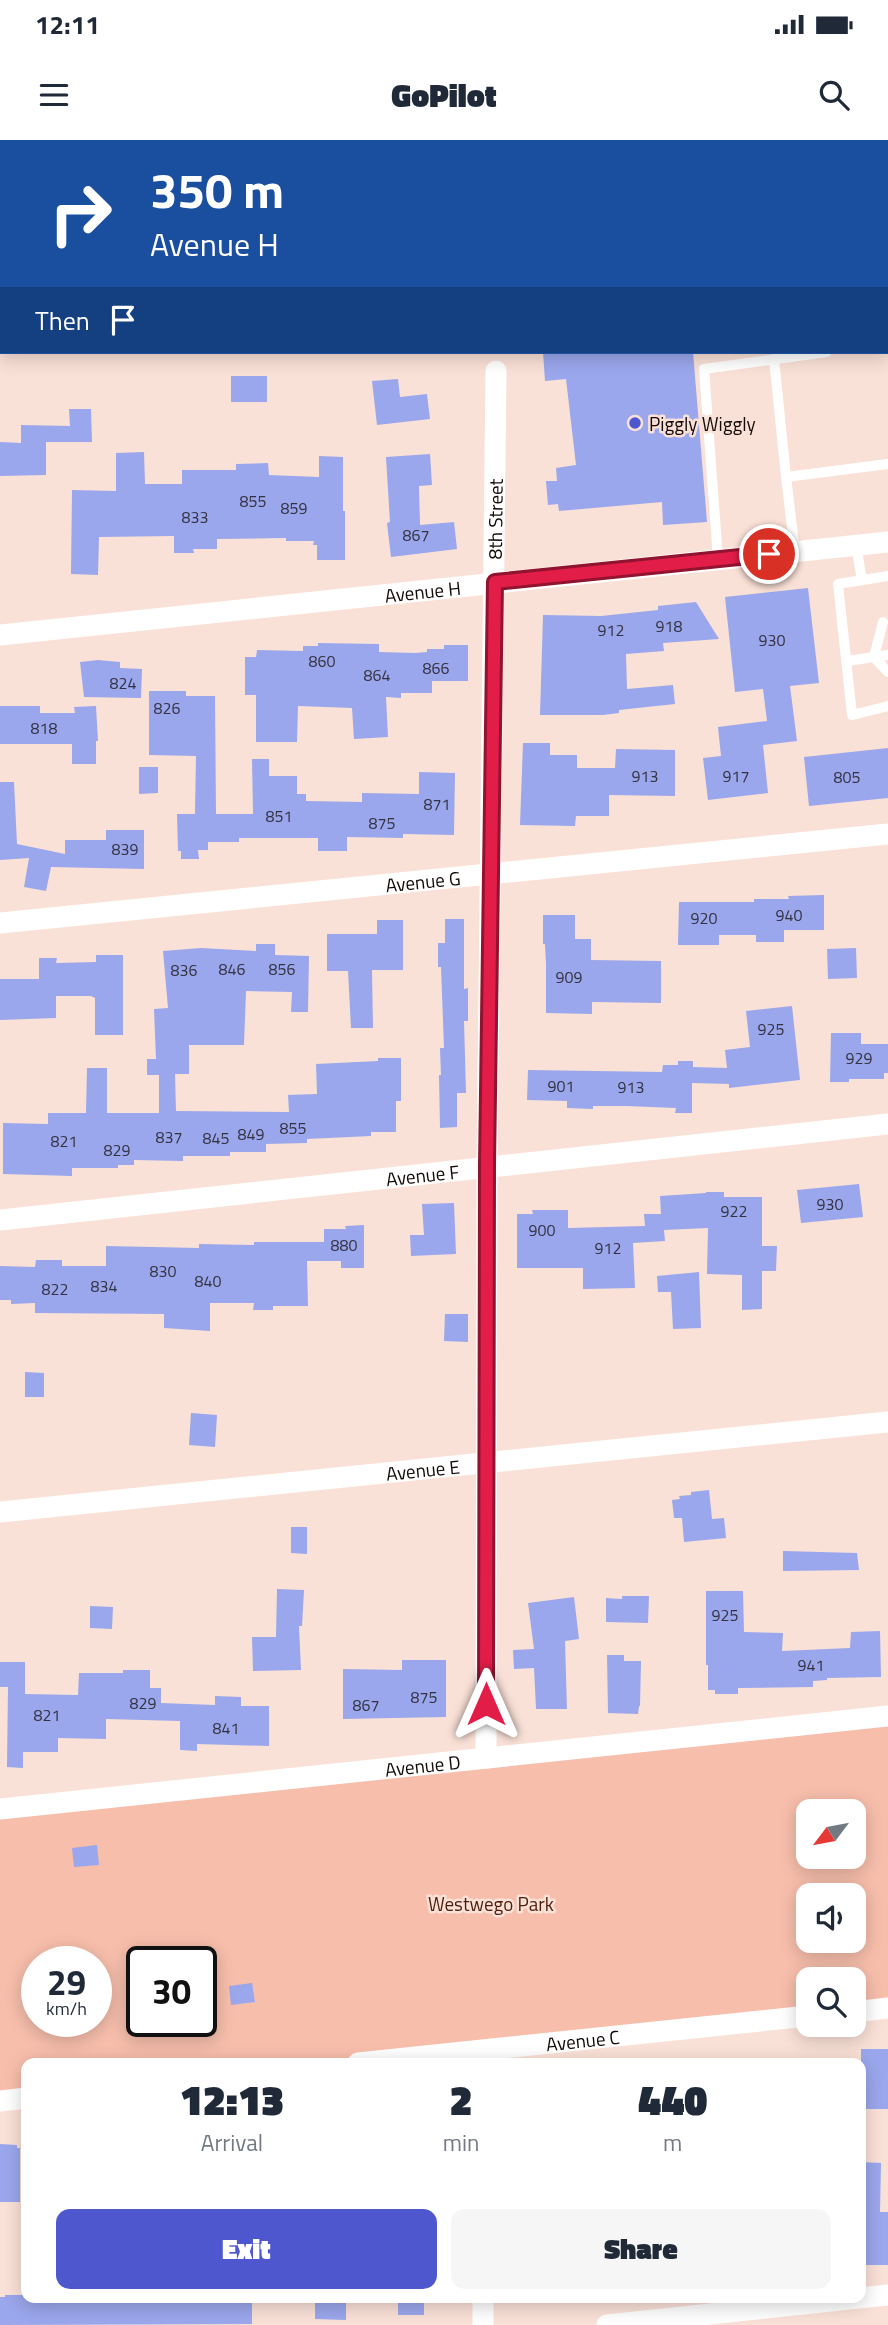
<!DOCTYPE html>
<style>
body{margin:0;font-family:"Titillium Web",sans-serif;background:#f6f6f7;color:#1f2937;height:100vh;display:flex;flex-direction:column;font-size:26px;white-space:nowrap}
*{box-sizing:border-box;margin:0}
p{font-size:23px;color:#747a83}
.icon{flex:none;width:38px;height:38px;fill:none;stroke:currentColor;stroke-width:2;stroke-linecap:round;stroke-linejoin:round}
.map{position:relative;flex:1;overflow:hidden}
.sheet{position:absolute;left:21px;top:1918px;width:845px;height:245px;display:flex;flex-direction:column;background:#fff;border-radius:14px;box-shadow:0 4px 18px #0003}
.sheet>*{flex:none}
.guide{position:absolute;left:0px;top:0px;width:889px;height:214px;box-shadow:0 4px 18px #0003;background:#1a4fa0;color:#fff;overflow:hidden}
.needle{width:46px;rotate:238deg}
.buttons{position:absolute;left:796px;top:1659px;display:grid;gap:14px}
.buttons a{display:grid;place-items:center;width:70px;height:70px;border-radius:14px;background:#fff;box-shadow:0 4px 18px #0003;font-size:35px}
.speed{position:absolute;left:21px;top:1806px;display:flex;gap:14px;font-size:35px;font-weight:700;text-align:center}
.speed>*{display:grid;place-content:center;width:91px;height:91px;border-radius:50%;background:#fff;box-shadow:0 4px 18px #0003;line-height:1}
.speed small{font-size:18px;font-weight:400}
.speed .limit{border:4px solid #111;border-radius:10px;background:#fff;color:#111}
.pin{position:absolute;display:grid;place-items:center;width:60px;height:60px;color:#fff;margin:-30px;border:4px solid #fff;border-radius:50%;box-shadow:0 2px 7px #0007}
.me{position:absolute;width:77px;margin:-38px;rotate:0deg;stroke-linejoin:round;filter:drop-shadow(0 0 5px #0008)}
.turn{display:flex;align-items:center;gap:24px;height:147px;padding:0 35px;font-size:32px}
.turn .icon{width:91px;height:91px;stroke-width:2.5}
.turn b{display:block;font-size:49px;line-height:60px}
.then{display:flex;align-items:center;height:66px;padding:0 35px;background:#0003;gap:14px;font-size:26px}
.eta{display:flex;justify-content:space-evenly;align-items:center;height:119px;text-align:center}
.eta b{font-size:42px;font-weight:800;line-height:49px}
.action{display:flex;gap:14px;margin-top:auto;padding:14px 35px}
.action a{flex:1;height:80px;border-radius:14px;background:#4e57cd;color:#fff;font-size:28px;font-weight:800;line-height:80px;text-align:center}
.action a+a{background:#f6f6f7;color:#1f2937}
.status{display:flex;justify-content:space-between;align-items:center;height:49px;padding:0 35px;background:#fff;direction:ltr}
.status svg{height:19px;fill:currentColor}
header{display:flex;justify-content:space-between;align-items:center;height:91px;padding:0 35px;background:#fff;font-size:32px;font-weight:800}
.map>svg:first-child{display:block}
.built{fill:#f3d2c6}
.green{fill:#f7beab;fill-rule:evenodd}
.building{fill:#9aa7ec}
.lines{fill:none;stroke-linecap:round;stroke-linejoin:round}
.lane{stroke:#fff;stroke-width:10}
.street{stroke:#fff;stroke-width:21}
.highway{stroke:#fff;stroke-width:38}
.route-casing{stroke:#92132f;stroke-width:18}
.route{stroke:#e11d48;stroke-width:12}
.poi-dot{fill:#4e57cd;stroke:#fae1d7;stroke-width:2.5}
.labels{text-anchor:middle;dominant-baseline:central;stroke-width:5;stroke-linejoin:round;paint-order:stroke}
.number-label{font-size:16px;fill:#343140}
.poi-label{font-size:19px;fill:#120a07;stroke:#fae1d7;text-anchor:start}
.street-label{font-size:19px;fill:#120a07;stroke:#fae1d7}
.park-label{font-size:19px;fill:#4e1e0b;stroke:#fae1d7}
</style>
<div class="status"><b>12:11</b><svg viewBox="0 0 49 12"><path d="M0 12V9h3v3zM5 12V6h3v6zM10 12V3h3v9zM15 12V0h3v12zM26 1h20v11H26zM47 4h2v5h-2z"/></svg></div>
<header><svg class="icon" aria-label="menu" viewBox="0 0 24 24"><path d="M4 6h16M4 12h16M4 18h16"/></svg>GoPilot<svg class="icon" aria-label="search" viewBox="0 0 24 24"><circle cx="10" cy="10" r="6"/><path d="M15 15l6 6"/></svg></header>
<div class="map">
<svg width="888" height="2185" viewBox="0 0 888 2185">
<rect width="100%" height="100%" fill="#fae1d7"/>
<polygon class="built" points="0,0 818,0 818,2 2,2 2,169 0,169"/>
<path class="green" d="M888,1576v292l-34,4v-33h-46v37l-450,47h-332v35l-26,3v-292zM808,1671h46v46h-46zM808,1755h46v46h-46zM37,1822h59v59h-59zM142,1822h59v59h-59z"/>
<g class="building">
<polygon points="543,212 693,212 707,382 663,385 662,362 559,371 558,364 548,365 546,341 557,341 556,328 576,325 566,239 545,241"/>
<rect x="231" y="236" width="36" height="26"/>
<polygon points="398,239 400,257 427,254 430,279 377,285 372,241"/>
<polygon points="69,269 91,269 92,302 46,302 46,335 0,336 0,302 21,303 21,285 70,286"/>
<polygon points="144,312 145,344 182,344 182,330 236,330 236,324 268,323 269,335 319,337 319,316 343,317 343,371 345,371 345,420 317,420 317,405 313,405 314,401 286,401 286,398 217,399 217,409 193,409 194,413 174,413 174,396 99,397 98,435 71,434 72,350 116,351 116,313"/>
<polygon points="430,314 432,345 419,346 420,385 454,382 457,409 391,417 387,383 390,382 386,317"/>
<polygon points="808,448 819,543 790,546 797,601 763,605 768,653 708,660 703,618 721,616 718,587 767,581 763,549 735,552 725,457"/>
<polygon points="696,462 719,499 663,503 664,511 626,514 627,549 673,545 675,564 619,570 619,573 603,575 540,575 543,475 601,476 658,470 658,466"/>
<polygon points="318,503 379,504 379,512 415,513 427,512 427,509 444,509 444,505 468,505 468,541 432,541 432,553 401,553 401,558 386,557 388,597 354,599 352,568 298,566 297,602 256,602 256,555 245,555 245,517 256,517 257,510 303,511 303,506 318,506"/>
<polygon points="98,520 120,522 120,528 142,529 141,558 84,557 80,522"/>
<polygon points="149,551 186,551 186,556 215,556 216,674 253,674 252,619 269,619 269,636 297,636 297,654 306,654 306,661 362,662 362,653 419,654 419,632 455,633 454,695 403,694 403,698 347,697 347,711 318,711 318,698 239,698 239,702 208,702 208,710 198,710 199,719 181,719 181,711 178,711 177,674 195,674 196,616 149,615"/>
<polygon points="0,566 40,566 40,573 75,573 74,567 96,566 98,601 96,601 96,624 72,624 72,604 0,604"/>
<polygon points="523,603 550,603 550,615 577,615 577,628 615,628 616,609 675,610 675,656 609,655 609,676 576,676 575,686 520,685"/>
<polygon points="888,608 888,658 809,666 804,617"/>
<polygon points="139,627 158,627 158,653 139,654"/>
<polygon points="0,642 14,642 17,704 65,714 65,700 106,700 106,690 144,690 144,729 51,727 46,751 24,747 29,718 0,720"/>
<polygon points="824,755 824,790 784,790 784,802 756,802 756,795 719,795 719,805 678,805 679,762 754,762 754,759 789,759 788,756"/>
<polygon points="543,775 575,775 575,799 591,799 591,820 661,821 661,863 592,862 592,874 546,873 546,824 545,804 543,804"/>
<polygon points="445,779 464,779 464,849 468,848 468,881 464,881 466,953 457,953 457,987 440,988 439,935 441,935 440,908 444,908 441,827 438,827 438,803 445,803"/>
<polygon points="377,780 403,780 403,830 372,830 373,888 351,888 348,831 327,831 327,794 377,794"/>
<polygon points="256,804 275,804 275,815 309,816 308,872 291,872 292,852 246,851 244,905 189,905 189,934 175,934 176,971 289,972 288,955 317,954 316,924 378,921 378,918 401,918 401,961 396,961 396,992 371,992 371,996 307,999 307,1003 266,1004 266,1012 230,1012 230,1016 183,1016 183,1021 134,1020 134,1025 118,1025 118,1028 72,1028 72,1036 3,1034 3,983 48,984 48,973 86,973 87,928 107,928 107,973 159,973 159,935 147,935 147,919 156,919 154,869 168,868 163,811 201,808 256,811"/>
<polygon points="856,808 857,838 828,839 827,809"/>
<polygon points="96,815 123,815 123,895 95,895 95,858 91,856 56,856 56,878 0,880 0,839 39,839 39,818 57,818 56,823 96,822"/>
<polygon points="792,866 800,940 729,948 729,944 692,943 692,973 675,973 676,968 626,966 593,966 593,969 567,968 567,961 527,960 528,930 662,932 663,925 678,925 678,921 693,921 693,927 727,928 725,910 750,907 746,871"/>
<polygon points="831,893 861,893 861,904 888,904 888,933 884,933 884,939 849,939 849,942 830,942"/>
<polygon points="859,1044 863,1077 801,1083 797,1050"/>
<polygon points="706,1052 724,1052 724,1057 762,1057 762,1106 777,1106 776,1131 762,1131 762,1169 742,1170 742,1135 707,1134 708,1088 664,1090 665,1101 633,1103 635,1148 583,1149 583,1128 517,1128 517,1074 533,1074 532,1070 568,1070 568,1088 645,1086 644,1074 661,1074 660,1056 706,1053"/>
<polygon points="454,1063 456,1114 411,1116 410,1095 424,1095 422,1064"/>
<polygon points="364,1085 364,1128 341,1128 341,1121 307,1121 308,1166 273,1166 273,1170 253,1170 254,1163 210,1163 210,1191 164,1188 164,1174 35,1173 35,1163 11,1164 11,1160 0,1160 0,1126 35,1127 36,1120 62,1120 62,1126 106,1126 106,1106 199,1108 199,1104 254,1105 254,1102 324,1102 324,1089 346,1089 345,1086"/>
<polygon points="699,1132 701,1188 673,1189 671,1152 658,1152 657,1136"/>
<polygon points="445,1174 468,1174 468,1202 444,1201"/>
<polygon points="25,1232 44,1233 44,1257 25,1257"/>
<polygon points="191,1273 217,1275 215,1307 189,1305"/>
<polygon points="709,1350 712,1379 724,1378 726,1398 684,1402 682,1378 674,1378 672,1360 680,1359 679,1356 691,1355 691,1352"/>
<polygon points="291,1387 307,1387 307,1414 291,1413"/>
<polygon points="783,1411 857,1413 859,1430 783,1431"/>
<polygon points="277,1449 304,1450 302,1486 299,1486 301,1530 253,1531 252,1497 276,1497"/>
<polygon points="706,1451 743,1451 744,1492 783,1493 782,1511 850,1508 851,1492 880,1491 881,1537 827,1538 827,1540 813,1541 813,1547 738,1548 738,1554 715,1554 715,1550 708,1550 708,1525 706,1525"/>
<polygon points="622,1456 649,1456 648,1483 606,1482 606,1458 622,1459"/>
<polygon points="574,1457 579,1499 565,1501 567,1569 536,1569 534,1528 514,1529 513,1510 534,1509 528,1463"/>
<polygon points="90,1466 113,1467 112,1489 90,1488"/>
<polygon points="607,1515 624,1515 624,1521 641,1521 640,1566 639,1566 638,1574 608,1573"/>
<polygon points="402,1520 446,1520 446,1577 343,1579 343,1529 402,1530"/>
<polygon points="0,1522 25,1522 25,1554 78,1555 79,1533 123,1533 123,1530 150,1530 150,1548 161,1548 161,1563 215,1565 215,1556 241,1557 241,1566 269,1566 269,1606 197,1604 197,1611 180,1610 180,1581 106,1579 106,1599 58,1598 58,1612 23,1612 23,1628 7,1627 8,1547 0,1547"/>
<polygon points="97,1705 99,1725 74,1727 72,1708"/>
<polygon points="252,1843 255,1862 231,1865 229,1846"/>
<rect x="861" y="1909" width="27" height="60"/>
<polygon points="0,2004 17,2005 17,2008 20,2008 20,2062 0,2062"/>
<polygon points="861,2022 881,2023 880,2072 888,2072 888,2125 861,2125"/>
<polygon points="5,2155 26,2155 26,2158 118,2160 118,2158 252,2158 252,2184 0,2185 0,2157 5,2157"/>
<polygon points="315,2158 346,2158 346,2180 315,2179"/>
<rect x="398" y="2158" width="26" height="17"/>
</g>
<g class="lines">
<g class="lane">
<polyline points="527,0 527,2"/>
<polyline points="571,0 572,2"/>
<polyline points="779,0 779,2"/>
<polyline points="887,201 888,201"/>
<polyline points="774,219 786,337"/>
<polyline points="856,405 862,440"/>
<polyline points="795,412 786,337 888,324"/>
<polyline points="718,419 704,229 827,212"/>
<polyline points="888,436 838,444 852,575 888,566"/>
<polyline points="874,517 883,482"/>
<polyline points="874,517 888,532"/>
<polyline points="847,521 888,515"/>
</g>
<g class="street">
<polyline points="331,0 331,2"/>
<polyline points="887,74 888,74"/>
<path id="s1" d="M0,495l888,-93"/>
<path id="s2" d="M0,783l888,-89"/>
<path id="s3" d="M0,1080l888,-96"/>
<path id="s4" d="M0,1372l888,-90"/>
<path id="s5" d="M486,1618l1,-592 9,-795"/>
<path id="s6" d="M0,1669l888,-93"/>
<polyline points="854,1872 888,1868"/>
<path id="s7" d="M358,1923l450,-47"/>
<polyline points="0,1961 26,1958"/>
<polyline points="483,2158 483,2185"/>
<polyline points="607,2185 888,2155"/>
</g>
<g class="highway">
<polyline points="845,0 845,2"/>
<polyline points="887,161 888,164"/>
</g>
</g>
<g class="lines">
<g class="route-casing">
<polyline id="route" points="486,1564 487,1026 495,442 769,414"/>
</g>
<use href="#route" class="route"/>
</g>
<circle class="poi-dot" cx="635" cy="283" r="7"/>
<g class="labels">
<g class="number-label">
<text x="253" y="361">855</text>
<text x="294" y="368">859</text>
<text x="195" y="377">833</text>
<text x="416" y="395">867</text>
<text x="669" y="486">918</text>
<text x="611" y="490">912</text>
<text x="772" y="500">930</text>
<text x="322" y="521">860</text>
<text x="436" y="528">866</text>
<text x="377" y="535">864</text>
<text x="123" y="543">824</text>
<text x="167" y="568">826</text>
<text x="44" y="588">818</text>
<text x="645" y="636">913</text>
<text x="736" y="636">917</text>
<text x="847" y="637">805</text>
<text x="437" y="664">871</text>
<text x="279" y="676">851</text>
<text x="382" y="683">875</text>
<text x="125" y="709">839</text>
<text x="789" y="775">940</text>
<text x="704" y="778">920</text>
<text x="232" y="829">846</text>
<text x="282" y="829">856</text>
<text x="184" y="830">836</text>
<text x="569" y="837">909</text>
<text x="771" y="889">925</text>
<text x="859" y="918">929</text>
<text x="561" y="946">901</text>
<text x="631" y="947">913</text>
<text x="293" y="988">855</text>
<text x="251" y="994">849</text>
<text x="169" y="997">837</text>
<text x="216" y="998">845</text>
<text x="64" y="1001">821</text>
<text x="117" y="1010">829</text>
<text x="830" y="1064">930</text>
<text x="734" y="1071">922</text>
<text x="542" y="1090">900</text>
<text x="344" y="1105">880</text>
<text x="608" y="1108">912</text>
<text x="163" y="1131">830</text>
<text x="208" y="1141">840</text>
<text x="104" y="1146">834</text>
<text x="55" y="1149">822</text>
<text x="725" y="1475">925</text>
<text x="811" y="1525">941</text>
<text x="424" y="1557">875</text>
<text x="143" y="1563">829</text>
<text x="366" y="1565">867</text>
<text x="47" y="1575">821</text>
<text x="226" y="1588">841</text>
</g>
<g class="poi-label">
<text x="649" y="283">Piggly Wiggly</text>
</g>
<g class="street-label">
<text stroke="none"><textPath href="#s5" startOffset="1239">8th Street</textPath></text>
<text stroke="none"><textPath href="#s1" startOffset="425">Avenue H</textPath></text>
<text stroke="none"><textPath href="#s2" startOffset="425">Avenue G</textPath></text>
<text stroke="none"><textPath href="#s3" startOffset="425">Avenue F</textPath></text>
<text stroke="none"><textPath href="#s4" startOffset="425">Avenue E</textPath></text>
<text stroke="none"><textPath href="#s6" startOffset="425">Avenue D</textPath></text>
<text stroke="none"><textPath href="#s7" startOffset="226">Avenue C</textPath></text>
</g>
<g class="park-label">
<text x="491" y="1763">Westwego Park</text>
</g>
</g>
</svg>
<div class="buttons">
<a><svg class="needle" viewBox="-14 -14 28 28"><path d="M0-13l5 13h-10z" fill="#e53935"/><path d="M0 13l5-13h-10z" fill="#747a83"/></svg></a>
<a><svg class="icon" aria-label="sound" viewBox="0 0 24 24"><path d="M4 9h4l5-4v14l-5-4H4zM17 9q2 3 0 6"/></svg></a>
<a><svg class="icon" aria-label="search" viewBox="0 0 24 24"><circle cx="10" cy="10" r="6"/><path d="M15 15l6 6"/></svg></a>
</div>
<div class="speed"><div>29<small>km/h</small></div><div class="limit">30</div></div>
<div class="pin" style="left:769px;top:414px;background:#d93025"><svg class="icon" aria-label="arrive" viewBox="0 0 24 24"><path d="M6 21V4h12l-3 4 3 4H6"/></svg></div>
<svg class="me" style="left:486px;top:1564px" viewBox="-20 -20 40 40"><path d="M0-17L14 15 0 8-14 15z" fill="#e11d48" stroke="#fff" stroke-width="4"/></svg>
<div class="guide">
<div class="turn"><svg class="icon" aria-label="right" viewBox="0 0 24 24"><path d="M7 20v-9h11M14 6l5 5-5 5"/></svg><div><b>350 m</b>Avenue H</div></div>
<div class="then">Then<svg class="icon" aria-label="arrive" viewBox="0 0 24 24"><path d="M6 21V4h12l-3 4 3 4H6"/></svg></div>
</div>
<section class="sheet">
<div class="eta">
<div><b>12:13</b><p>Arrival</p></div>
<div><b>2</b><p>min</p></div>
<div><b>440</b><p>m</p></div>
</div>
<div class="action"><a>Exit</a><a>Share</a></div>
</section>
</div>
